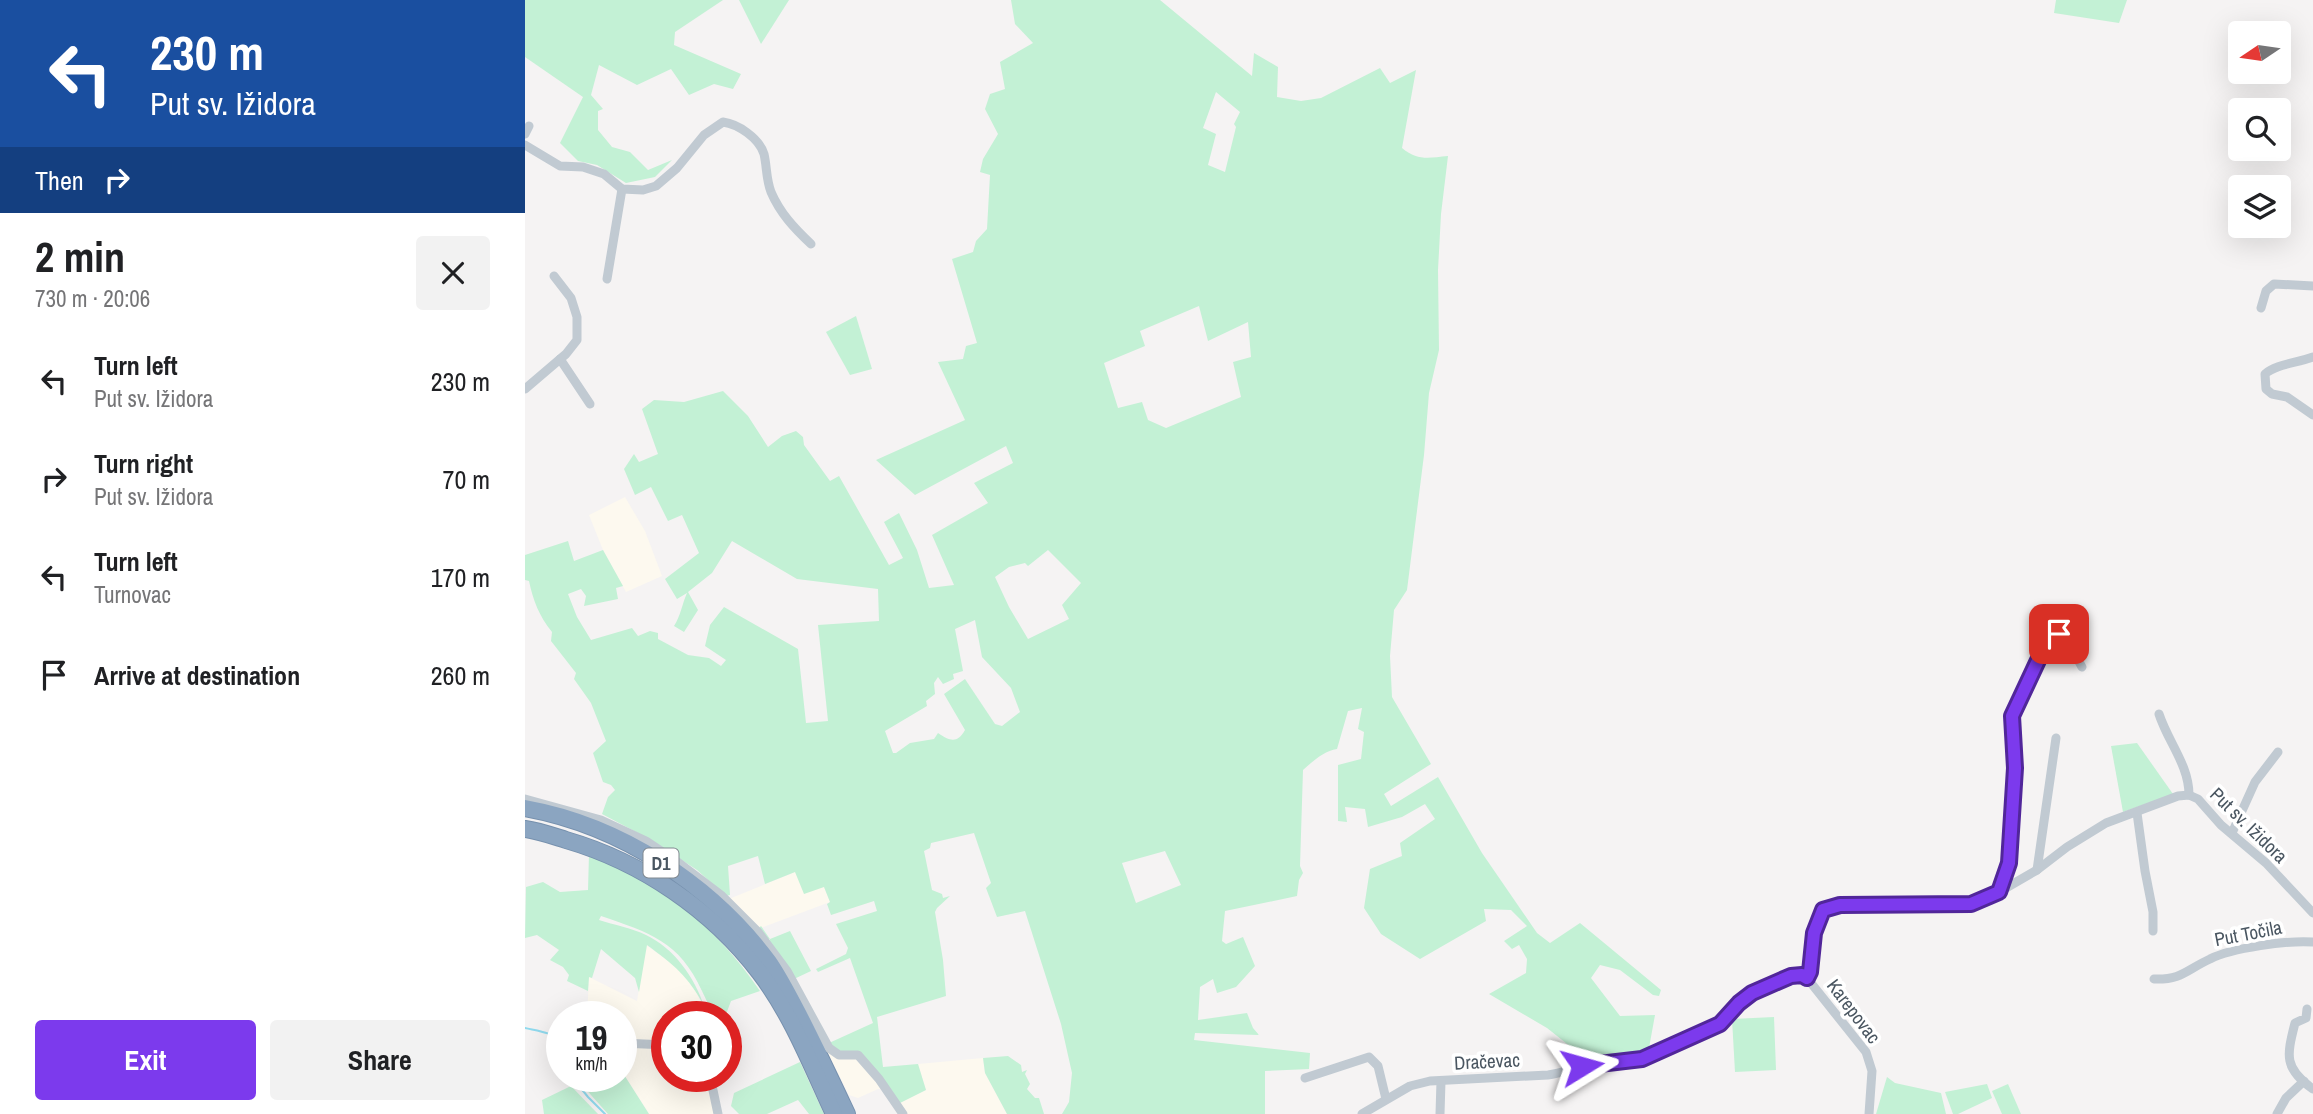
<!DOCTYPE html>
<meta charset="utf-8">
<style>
body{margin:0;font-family:"Archivo Narrow",sans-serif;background:#f2f2f2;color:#202124;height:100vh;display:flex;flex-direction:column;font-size:26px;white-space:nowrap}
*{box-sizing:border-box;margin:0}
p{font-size:23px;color:#757577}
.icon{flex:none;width:38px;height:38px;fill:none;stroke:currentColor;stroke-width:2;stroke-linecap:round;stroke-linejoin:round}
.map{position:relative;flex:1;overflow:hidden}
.sheet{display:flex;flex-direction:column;background:#fff;width:525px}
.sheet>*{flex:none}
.top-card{background:#1a4fa0;color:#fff;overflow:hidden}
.needle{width:46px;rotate:257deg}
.tools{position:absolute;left:1703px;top:21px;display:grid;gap:14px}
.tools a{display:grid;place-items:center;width:63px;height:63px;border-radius:7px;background:#fff;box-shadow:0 7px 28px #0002;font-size:35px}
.speed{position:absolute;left:21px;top:1001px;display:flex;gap:14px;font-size:35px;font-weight:700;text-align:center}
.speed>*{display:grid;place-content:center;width:91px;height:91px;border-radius:50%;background:#fff;box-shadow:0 7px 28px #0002;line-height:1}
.speed small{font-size:18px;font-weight:400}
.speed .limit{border:10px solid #d22;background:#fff;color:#111}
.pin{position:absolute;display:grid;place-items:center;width:60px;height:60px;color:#fff;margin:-30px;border-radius:14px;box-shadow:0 4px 10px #0006}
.me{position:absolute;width:77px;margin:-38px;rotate:82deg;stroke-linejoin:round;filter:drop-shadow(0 0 5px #0008)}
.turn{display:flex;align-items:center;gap:24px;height:147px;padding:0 35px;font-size:32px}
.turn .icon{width:91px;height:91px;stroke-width:2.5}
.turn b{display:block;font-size:49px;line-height:60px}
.then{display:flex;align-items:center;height:66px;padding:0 35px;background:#0003;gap:14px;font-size:26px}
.round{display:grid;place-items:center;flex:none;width:74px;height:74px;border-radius:7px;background:#f2f2f2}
.summary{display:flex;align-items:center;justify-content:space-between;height:119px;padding:0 35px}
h1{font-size:42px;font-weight:800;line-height:52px}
.primary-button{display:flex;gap:14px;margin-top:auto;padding:14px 35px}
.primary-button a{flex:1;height:80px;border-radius:7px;background:#7c3aed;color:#fff;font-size:28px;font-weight:800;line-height:80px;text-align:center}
.primary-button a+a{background:#f2f2f2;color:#202124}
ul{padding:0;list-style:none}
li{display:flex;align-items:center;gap:21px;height:98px;padding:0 35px}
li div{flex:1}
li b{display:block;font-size:26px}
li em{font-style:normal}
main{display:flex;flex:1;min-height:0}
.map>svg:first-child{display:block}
.commercial{fill:#fdf9ef}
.green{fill:#c3f1d5;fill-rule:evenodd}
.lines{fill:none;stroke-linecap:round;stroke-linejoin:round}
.stream{stroke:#90daee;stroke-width:2}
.highway-casing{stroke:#7690ad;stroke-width:18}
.street{stroke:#c1cad2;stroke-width:9}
.highway{stroke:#8ba5c1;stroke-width:16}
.route-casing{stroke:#51269a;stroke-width:18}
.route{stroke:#7c3aed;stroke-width:12}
.labels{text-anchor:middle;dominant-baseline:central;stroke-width:7;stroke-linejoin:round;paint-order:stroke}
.shield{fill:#fff;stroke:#808990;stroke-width:2}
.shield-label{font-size:18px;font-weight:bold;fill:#4a5661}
.street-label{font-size:19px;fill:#4a5661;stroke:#fff}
</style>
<main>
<section class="sheet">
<div class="top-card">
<div class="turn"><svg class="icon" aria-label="left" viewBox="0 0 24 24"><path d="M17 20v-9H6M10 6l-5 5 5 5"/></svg><div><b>230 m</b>Put sv. Ižidora</div></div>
<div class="then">Then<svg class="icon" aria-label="right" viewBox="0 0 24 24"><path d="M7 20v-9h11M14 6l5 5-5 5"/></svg></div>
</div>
<div class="summary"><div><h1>2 min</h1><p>730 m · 20:06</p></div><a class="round"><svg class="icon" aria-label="close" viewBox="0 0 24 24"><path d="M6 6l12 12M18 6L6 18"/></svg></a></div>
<ul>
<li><svg class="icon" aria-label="left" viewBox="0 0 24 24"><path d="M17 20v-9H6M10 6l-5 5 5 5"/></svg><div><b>Turn left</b><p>Put sv. Ižidora</p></div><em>230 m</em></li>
<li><svg class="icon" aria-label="right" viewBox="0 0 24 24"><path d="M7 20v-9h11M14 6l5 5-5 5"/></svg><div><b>Turn right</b><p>Put sv. Ižidora</p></div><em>70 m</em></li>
<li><svg class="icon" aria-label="left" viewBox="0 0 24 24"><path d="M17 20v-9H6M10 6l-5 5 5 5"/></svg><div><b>Turn left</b><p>Turnovac</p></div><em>170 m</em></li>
<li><svg class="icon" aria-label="arrive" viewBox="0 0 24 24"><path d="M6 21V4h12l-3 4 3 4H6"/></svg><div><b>Arrive at destination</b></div><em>260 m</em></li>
</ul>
<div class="primary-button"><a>Exit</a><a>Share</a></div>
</section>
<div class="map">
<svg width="1788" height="1114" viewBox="0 0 1788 1114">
<rect width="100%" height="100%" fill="#f5f3f3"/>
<g class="commercial">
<polygon points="100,497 120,531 137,576 101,592 78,550 64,515"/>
<polygon points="270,872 299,887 305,902 233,929 204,899"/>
<polygon points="121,945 152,967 170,989 182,1017 142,1017 142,1076 188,1076 193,1114 124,1114 96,1070 96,1017 62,1017 64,977 112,1001"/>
<polygon points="302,1052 310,1057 333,1059 358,1089 353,1089 333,1098 324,1095"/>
<polygon points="458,1058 460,1073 482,1114 376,1114 370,1105 401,1090 393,1064"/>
</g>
<g class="green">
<polygon points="0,0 198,0 150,32 149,45 216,74 208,89 189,84 164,95 146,69 112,85 74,65 66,95 78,109 73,111 73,130 87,147 105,152 123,170 147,160 130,177 101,183 72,165 53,161 35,143 58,97 0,57"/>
<polygon points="214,0 264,0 236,44"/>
<path d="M486,0h149l92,76 2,-23 24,14 -1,30 24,4 20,-3 59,-30 10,15 26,-13 -14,78c16,13 26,10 46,8l-7,58 -3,56 1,80 -10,43 -5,62 -17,135 -13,20 -4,46 2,41 39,67 -47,30 7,12 47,-29 44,76 55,80 13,10 30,-20 81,67 -2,6 -6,-1 -33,-25 -20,-5 -9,13 29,38 35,-1 -6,33 -8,7 -55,4 -39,-31 -58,-34 37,-21 1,-14 -8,-14 -7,4 -8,-8 23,-15 -16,-16 -27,-1 2,12 -66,38 -39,-25 -17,-26 6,-39 32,-13 -2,-13 35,-24 -10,-15 -23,13 -34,10 -3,-18 -20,-2 2,15 -9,-1v-56l23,-6 3,-27 -6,-3 4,-21 -14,3 -11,38c-13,2 -24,12 -34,21l-3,96 3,7 -4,7 -2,16 -72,15 -3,30 4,3 17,-7 12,29 -19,21 -19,6 -4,-14 -13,8 -2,33 49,-7 6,15 6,7 -64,-2 -1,7 116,13 -1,16 -44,2v43h-203l7,-12 3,-29 -11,-49 -36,-113 -28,6 -11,-29 5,-5 -17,-50 -43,10 -1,5 -6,3 8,39 10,4 1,4 7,-2 -13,12 -2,4 8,48 3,36 -69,21 6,50 35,-3 8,26 -26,13 -30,-40 -32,-12 -9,-8 44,-20 -23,-65 -32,14 -2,-3 30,-15 2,-6 -12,-24 41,-13 -3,-10 -43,14 -4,-11 3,-2 -6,-15 -20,7 -9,-22 -30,12 -7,-28 -30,10 2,29 -4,1 -29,-26 -44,-29 -51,-27 6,-17 7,-7 -4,-5 -8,-3 -10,-29 13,-12 -15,-38 -17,-24 2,-6 -25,-32 1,-9c-13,-16 -19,-32 -23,-51l-4,-1v-25l43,-14 6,20 29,-11 20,36 -7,2 2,11 -34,7 2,-10 -5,-7 -13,5 9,23 14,23 41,-12 6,8 12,-5 8,2v6l30,16 21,3 12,8 5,-6 -21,-14 5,-21 14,-18 74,42 8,74 22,-2 -10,-96 61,-4 -1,-32 -81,-10 -65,-38 -20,32 -24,19 10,18 -14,22 -10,-6c7,-11 8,-22 13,-33l-10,6 -12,-20 34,-26 -17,-38 -14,6 -17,-34 -16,8 -11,-26 10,-15 5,8 19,-8 -16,-45 12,-9 30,2 39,-11 25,25 20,31 14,-11 14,-5 7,6 1,8 26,36 9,-5 50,89 14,-7 -19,-36 15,-9 18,37 12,38 25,-3 -22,-50 56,-32 -14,-20 39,-20 -7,-17 -91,49 -39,-35 89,-40 -27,-58 25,-3 3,-13 11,-3 -25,-84 21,-7 3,-11 11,-12 3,-54 -10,-3 3,-13 15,-25 -13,-25 5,-15 15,-5 -5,-27 33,-19 -18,-19zM691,92l24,20 -6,12 2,3 -11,45 -17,-7 8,-31 -13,-6zM674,306l9,35 40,-19 3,35 -18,5 8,35 -75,31 -18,-8 -6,-18 -24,6 -14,-45 41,-17 -5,-15zM523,550l33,33 -19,22 7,14 -41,20 -19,-32 -14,-30 14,-10 16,-4 3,3zM450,620l7,37 29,31 9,24 -18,14 -7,-2 -30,-45 -21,15 21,36c-8,14 -15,11 -27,3l-4,6 -24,4 -14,10h-3l-8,-22 42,-25 -1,-5 9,-7 -1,-11 4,-6 5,7 11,-5 -1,-5 10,-3 -8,-42zM640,851l16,34 -45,18 -14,-40z"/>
<polygon points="1531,0 1602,0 1594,23 1529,13"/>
<polygon points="331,316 347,369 325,375 301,332"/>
<polygon points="1612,743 1648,794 1598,812 1586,746"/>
<path d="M64,854c75,34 124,68 171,137l-29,10 -6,16h-13c-1,-9 -6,-17 -10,-26 -23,-50 -52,-58 -101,-75l-2,4c15,5 33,8 47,15 28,13 49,43 58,71 -15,-29 -31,-42 -57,-61l-8,47 -4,-14 -34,-29 -9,29 -3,-1 -1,14 -21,-10 2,-6 -6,-8 -13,-7 9,-10 -22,-15 -12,3 1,-51 17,-5 17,10 28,-2z"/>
<polygon points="236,926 245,939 265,931 286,971 269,979 243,942 245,939 242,939 233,929"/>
<polygon points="1249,1017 1251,1070 1210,1072 1207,1019"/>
<polygon points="483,1056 496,1065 497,1072 502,1070 500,1074 505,1084 502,1089 510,1098 514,1098 519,1114 482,1114 460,1073 458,1058"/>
<polygon points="275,1062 299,1114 284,1114 273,1100 242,1114 214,1114 206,1106 209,1093"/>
<polygon points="96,1070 124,1114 83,1114 49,1076 96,1076"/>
<polygon points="1362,1077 1370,1083 1416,1093 1421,1114 1351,1114"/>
<polygon points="1462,1084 1467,1098 1433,1114 1428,1114 1420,1092"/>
<polygon points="1483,1084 1496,1114 1477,1114 1467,1091"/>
<polygon points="46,1086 73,1114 19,1114 17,1100"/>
</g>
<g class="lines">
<g class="stream">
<path d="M0,1028c13,3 28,4 37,15"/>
<polyline points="46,1076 63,1097 80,1114"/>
</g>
<g class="highway-casing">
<g id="highway">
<path d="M0,808c95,17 186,76 244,154 11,16 20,34 29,51 17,33 33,67 49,101"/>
<path d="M0,829c14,2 28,7 41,11 76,22 146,70 194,133 32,42 52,94 74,141"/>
</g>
</g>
<g class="street">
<polyline points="0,134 4,126"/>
<path d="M0,145l35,21 23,1 21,7 18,15 21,1 13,-4 21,-18 27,-33 19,-13c15,2 36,16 41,32 3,13 2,25 7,38 9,21 23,36 40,52"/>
<polyline points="82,279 97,189"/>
<polyline points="1736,308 1741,291 1749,284 1788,286"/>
<path d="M1788,357c-15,6 -37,7 -48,17l1,15 6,5 15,3 26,18"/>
<polyline points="35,359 65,404"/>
<polyline points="0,389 41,354 52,340 52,317 46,298 29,276"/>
<path d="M1634,714c9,28 30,51 30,81"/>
<polyline points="0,799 76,820 121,841 154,863 196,895 233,932 262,971 304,1048 314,1055 333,1055 354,1079 378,1114"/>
<polyline points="1612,813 1620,871 1628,912 1628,931"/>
<polyline points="1707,833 1730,782 1753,752"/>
<polyline points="1512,870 1531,738"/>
<polyline points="1474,892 1484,863 1490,768 1487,716 1527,632 1542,639 1557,667"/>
<polyline points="1282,978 1285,973 1289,933 1298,910 1316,905 1446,904 1474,892 1512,870 1542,847 1581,823 1653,796 1664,795 1673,799 1696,825 1741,863 1788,913"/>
<path d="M1629,979c28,1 32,-9 56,-20 21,-11 79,-19 103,-17"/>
<path d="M1782,1009l-1,9 -11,5c-8,32 -12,45 18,66"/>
<polyline points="96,1043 142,1045"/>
<polyline points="185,1076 193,1114"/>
<polyline points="780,1078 844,1057 853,1066 861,1099"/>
<path d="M837,1114l48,-28 20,-5 118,-6c16,-2 30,-9 47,-11 15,-3 32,-1 48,-5 14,-4 67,-27 78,-36 7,-6 12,-14 18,-20 12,-12 53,-33 68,-25l59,74 6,19 -3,43"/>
<polyline points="915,1114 916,1081"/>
<polyline points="1752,1114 1761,1098 1779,1081"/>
</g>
<use href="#highway" class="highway"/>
</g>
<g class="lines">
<g class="route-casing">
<polyline id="route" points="1057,1066 1117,1059 1195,1024 1214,1003 1227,993 1266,976 1277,975 1282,978 1285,972 1289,933 1298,910 1315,905 1446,904 1474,892 1484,863 1490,768 1487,716 1524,637 1527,632 1534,634"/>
</g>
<use href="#route" class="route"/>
</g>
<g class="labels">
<rect class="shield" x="118.5" y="848.5" width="35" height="29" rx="5"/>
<g class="shield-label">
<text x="136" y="863">D1</text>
</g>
<g class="street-label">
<text transform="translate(1724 825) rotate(44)">Put sv. Ižidora</text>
<text transform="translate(1723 933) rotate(-11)">Put Točila</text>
<text transform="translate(1329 1011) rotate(53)">Karepovac</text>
<text transform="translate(962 1061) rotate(-3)">Dračevac</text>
</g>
</g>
</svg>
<div class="tools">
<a><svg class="needle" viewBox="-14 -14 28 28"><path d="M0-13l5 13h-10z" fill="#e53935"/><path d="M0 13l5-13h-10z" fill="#757577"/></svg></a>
<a><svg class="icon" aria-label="search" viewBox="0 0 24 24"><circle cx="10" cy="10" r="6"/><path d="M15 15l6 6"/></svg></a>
<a><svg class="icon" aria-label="layers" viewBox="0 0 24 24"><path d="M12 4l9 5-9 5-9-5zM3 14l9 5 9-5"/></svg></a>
</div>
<div class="speed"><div>19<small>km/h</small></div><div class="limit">30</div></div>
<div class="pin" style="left:1534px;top:634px;background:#d93025"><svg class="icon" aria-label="arrive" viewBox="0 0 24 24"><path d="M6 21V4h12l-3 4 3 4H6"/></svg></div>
<svg class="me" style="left:1057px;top:1066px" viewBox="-20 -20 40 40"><path d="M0-17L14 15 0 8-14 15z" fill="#7c3aed" stroke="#fff" stroke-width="4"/></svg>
</div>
</main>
